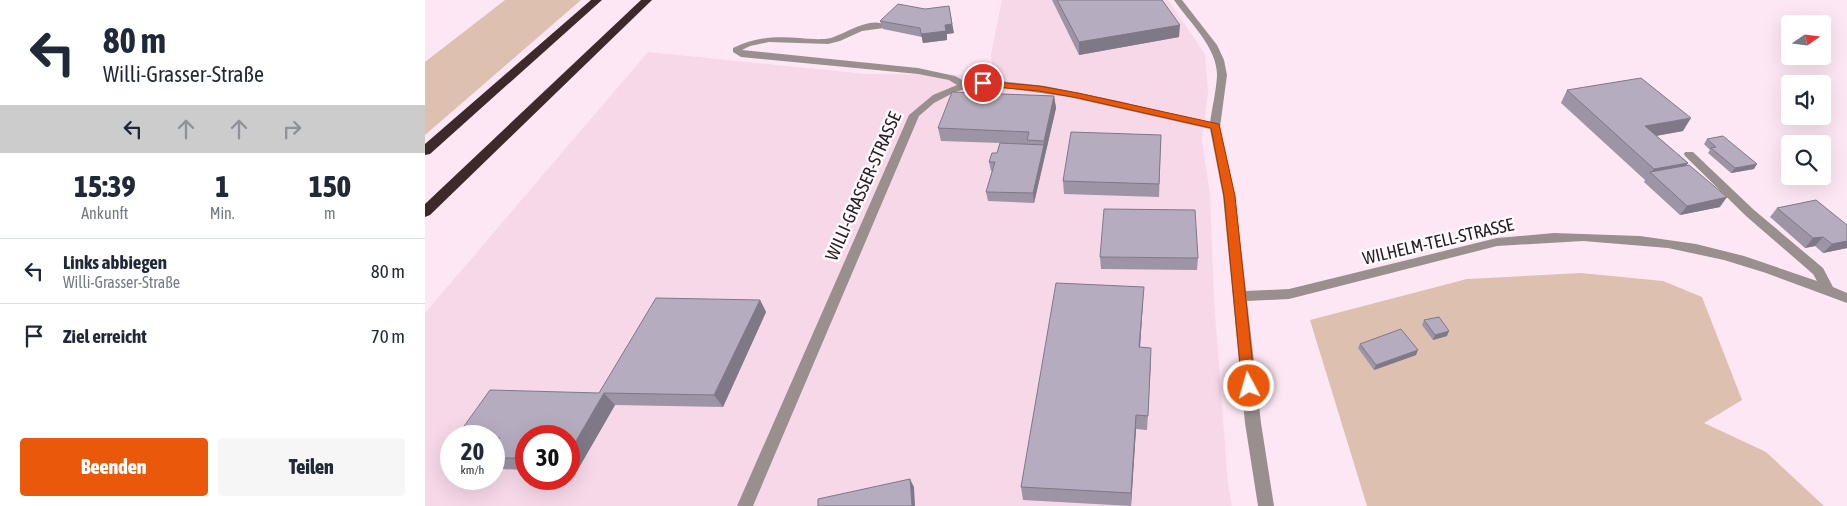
<!DOCTYPE html>
<html lang="de">
<meta charset="utf-8">
<style>
body{margin:0;font-family:"Asap Condensed",sans-serif;background:#f6f6f7;color:#1f2937;height:100vh;display:flex;flex-direction:column;font-size:19px;white-space:nowrap}
*{box-sizing:border-box;margin:0}
p{font-size:16px;color:#747a83}
.icon{flex:none;width:28px;height:28px;fill:none;stroke:currentColor;stroke-width:2;stroke-linecap:round;stroke-linejoin:round}
.map{position:relative;flex:1;overflow:hidden}
.panel{display:flex;flex-direction:column;background:#fff;width:425px}
.panel>*{flex:none}
.top-card{background:#fff;color:#1f2937;overflow:hidden}
.needle{width:32px;rotate:76deg}
.tools{position:absolute;left:1356px;top:15px;display:grid;gap:10px}
.tools a{display:grid;place-items:center;width:50px;height:50px;border-radius:5px;background:#fff;box-shadow:0 5px 20px #0002;font-size:25px}
.speed{position:absolute;left:15px;top:425px;display:flex;gap:10px;font-size:25px;font-weight:700;text-align:center}
.speed>*{display:grid;place-content:center;width:65px;height:65px;border-radius:50%;background:#fff;box-shadow:0 5px 20px #0002;line-height:1}
.speed small{font-size:12px;font-weight:400}
.speed .limit{border:8px solid #d22;background:#fff;color:#111}
.pin{position:absolute;display:grid;place-items:center;width:42px;height:42px;color:#fff;margin:-21px;border:2px solid #fff;border-radius:50%;box-shadow:0 1px 5px #0007}
.me{position:absolute;width:55px;margin:-28px;rotate:354deg;stroke-linejoin:round;filter:drop-shadow(0 0 4px #0008)}
.turn{display:flex;align-items:center;gap:18px;height:105px;padding:0 20px;font-size:22px}
.turn .icon{width:65px;height:65px;stroke-width:2.5}
.turn b{display:block;font-size:35px;line-height:42px}
.lanes{display:flex;align-items:center;height:48px;padding:0 20px;background:#0003;justify-content:center;gap:25px;direction:ltr}
.lanes .off{opacity:.35}
.eta{display:flex;justify-content:space-evenly;align-items:center;height:85px;text-align:center}
.eta b{font-size:30px;font-weight:800;line-height:35px}
.primary-button{display:flex;gap:10px;margin-top:auto;padding:10px 20px}
.primary-button a{flex:1;height:58px;border-radius:5px;background:#ea580c;color:#fff;font-size:20px;font-weight:800;line-height:58px;text-align:center}
.primary-button a+a{background:#f6f6f7;color:#1f2937}
ul{padding:0;list-style:none}
li{display:flex;align-items:center;gap:15px;height:65px;padding:0 20px;border-top:1px solid #e0e1e3}
li div{flex:1}
li b{display:block;font-size:19px}
li em{font-style:normal}
main{display:flex;flex:1;min-height:0}
.map>svg:first-child{display:block}
.built{fill:#f6d8e9;fill-rule:evenodd}
.green{fill:#ddc0b0}
.lines{fill:none;stroke-linecap:round;stroke-linejoin:round}
.minor{fill:#9a8f8f;fill-rule:evenodd}
.highway{fill:#3d292a;fill-rule:evenodd}
.wall{fill:#9d94a5}
.shaded-wall{fill:#7f7886}
.building{fill:#b6acc0;stroke:#7f7886}
.route{fill:#ea580c;stroke:#983908}
.labels{text-anchor:middle;dominant-baseline:central;stroke-width:5;stroke-linejoin:round;paint-order:stroke}
.street-label{font-size:18px;fill:#282025;stroke:#fffafd}
</style>
<main>
<section class="panel">
<div class="top-card">
<div class="turn"><svg class="icon" aria-label="left" viewBox="0 0 24 24"><path d="M17 20v-9H6M10 6l-5 5 5 5"/></svg><div><b>80 m</b>Willi-Grasser-Straße</div></div>
<div class="lanes"><svg class="icon" aria-label="left" viewBox="0 0 24 24"><path d="M17 20v-9H6M10 6l-5 5 5 5"/></svg><svg class="icon off" aria-label="ahead" viewBox="0 0 24 24"><path d="M12 20V5M6 11l6-6 6 6"/></svg><svg class="icon off" aria-label="ahead" viewBox="0 0 24 24"><path d="M12 20V5M6 11l6-6 6 6"/></svg><svg class="icon off" aria-label="right" viewBox="0 0 24 24"><path d="M7 20v-9h11M14 6l5 5-5 5"/></svg></div>
</div>
<div class="eta">
<div><b>15:39</b><p>Ankunft</p></div>
<div><b>1</b><p>Min.</p></div>
<div><b>150</b><p>m</p></div>
</div>
<ul>
<li><svg class="icon" aria-label="left" viewBox="0 0 24 24"><path d="M17 20v-9H6M10 6l-5 5 5 5"/></svg><div><b>Links abbiegen</b><p>Willi-Grasser-Straße</p></div><em>80 m</em></li>
<li><svg class="icon" aria-label="arrive" viewBox="0 0 24 24"><path d="M6 21V4h12l-3 4 3 4H6"/></svg><div><b>Ziel erreicht</b></div><em>70 m</em></li>
</ul>
<div class="primary-button"><a>Beenden</a><a>Teilen</a></div>
</section>
<div class="map">
<svg width="1422" height="506" viewBox="0 0 1422 506">
<rect width="100%" height="100%" fill="#fee7f4"/>
<path class="built" d="M577,0h166l37,54 3,39 -6,47 8,54 4,106 14,184 4,22h-807v-193l223,-261 218,22 127,1 -2,-20zM26,436h43v43h-43zM101,436h43v43h-43z"/>
<g class="green">
<polygon points="80,0 156,0 0,135 0,62"/>
<polygon points="1156,273 1238,281 1277,297 1317,400 1279,423 1341,452 1399,506 942,506 885,320 1042,279"/>
</g>
<g class="lines">
<path class="minor" d="M749,0h8l35,45 7,15 3,15 -7,52 15,69 11,95 43,-2 208,-51 57,-5 86,3 56,8 48,12 73,25 -4,-7 -67,-58 -61,-60 -1,-2 1,-2h8l61,58 69,58 10,19 14,6v10l-81,-30 -42,-13 -56,-12 -85,-7 -86,5 -208,53 -42,2 14,122 13,83h-16l-13,-83 -22,-227 -13,-67 -141,-32 -78,-11 -21,1 -17,6 -19,10 -15,13 -166,390h-16l172,-391 24,-20 24,-10 -8,-5 -31,-6 -177,-17 -8,-5v-4c22,-11 43,-12 67,-10 10,1 22,2 31,0 14,-4 41,-23 55,-12l-2,2 -22,3 -22,10 -12,3 -59,-2 -19,4 -8,4 176,18 37,8 11,6 25,-2 54,6 73,15 92,22c2,-15 6,-31 7,-47 1,-28 -28,-54 -43,-76z"/>
<g class="highway">
<polygon points="166,0 177,0 5,154 0,155 0,144"/>
<polygon points="216,0 227,0 5,215 0,217 0,204"/>
</g>
</g>
<g class="wall">
<polygon points="627,0 737,0 754,37 654,55"/>
<polygon points="455,21 529,33 522,34 522,40 498,43 497,37 458,29"/>
<polygon points="1142,90 1258,131 1231,136 1263,163 1260,166 1295,207 1255,215 1219,182 1220,180 1136,103"/>
<polygon points="629,96 631,108 609,203 563,201 561,192 567,171 566,171 564,162 572,153 575,143 516,141 513,128"/>
<polygon points="736,135 734,197 639,194 638,181"/>
<polygon points="1282,139 1329,169 1306,173 1283,153 1285,150 1279,144"/>
<polygon points="1352,208 1422,225 1422,248 1398,253 1390,246 1380,248 1345,217"/>
<polygon points="675,257 773,258 772,270 676,269"/>
<polygon points="335,300 341,312 298,407 190,405 152,471 144,471 144,436 101,436 101,470 75,469 69,463 69,436 174,393"/>
<polygon points="718,301 715,347 726,363 722,430 711,429 706,506 598,500 596,487"/>
<polygon points="999,320 1022,336 1008,340 997,325"/>
<polygon points="935,344 991,355 949,370 933,348"/>
</g>
<g class="shaded-wall">
<polygon points="524,6 529,33 522,34 522,40 498,43 496,34 520,25"/>
<polygon points="755,25 754,37 654,55 654,42"/>
<polygon points="629,96 631,108 609,203 608,193"/>
<polygon points="1266,118 1258,131 1213,139 1220,126"/>
<polygon points="1263,163 1254,175 1226,173 1229,169"/>
<polygon points="1332,164 1329,169 1306,173 1310,168"/>
<polygon points="1302,197 1295,207 1255,215 1262,206"/>
<polygon points="1398,237 1390,246 1380,248 1388,238"/>
<polygon points="1422,241 1422,248 1398,253 1407,244"/>
<polygon points="719,287 718,301 714,362 714,347"/>
<polygon points="335,300 341,312 298,407 289,395"/>
<polygon points="1024,331 1022,336 1008,340 1010,335"/>
<polygon points="993,350 991,355 949,370 951,365"/>
<polygon points="179,393 190,405 152,471 144,463 144,453"/>
<polygon points="711,415 711,429 706,506 706,493"/>
<polygon points="485,479 489,487 490,506 487,506"/>
</g>
<g class="building">
<polygon points="632,0 737,0 755,25 654,42"/>
<polygon points="473,4 500,9 524,6 527,24 520,25 521,31 496,34 495,28 455,21"/>
<polygon points="1216,78 1266,118 1220,126 1263,163 1229,169 1142,90"/>
<polygon points="527,92 629,96 619,141 602,140 604,132 513,128"/>
<polygon points="646,132 736,135 734,184 638,181"/>
<polygon points="1298,136 1332,164 1310,168 1286,148 1291,147 1282,139"/>
<polygon points="575,143 619,145 608,193 561,192 570,162 564,162 567,153 572,153"/>
<polygon points="1264,165 1302,197 1262,206 1225,172"/>
<polygon points="1391,200 1422,225 1422,241 1407,244 1398,237 1388,238 1352,208"/>
<polygon points="679,209 770,210 773,258 675,257"/>
<polygon points="631,283 719,287 714,347 726,348 723,416 711,415 706,493 596,487"/>
<polygon points="231,298 335,300 289,395 179,393 144,453 144,436 101,436 101,458 69,458 69,447 75,438 69,438 69,436 32,436 65,390 174,393"/>
<polygon points="1014,317 1024,331 1010,335 999,320"/>
<polygon points="976,329 993,350 951,365 935,344"/>
<polygon points="485,479 487,506 393,506 393,499"/>
</g>
<polygon class="route" points="555,81 614,86 653,93 794,124 810,196 830,386 828,390 824,392 819,390 817,386 799,196 786,128 653,98 614,91 558,86 554,83"/>
<g class="labels">
<g class="street-label">
<text transform="translate(438 186) rotate(-66)">WILLI-GRASSER-STRASSE</text>
<text transform="translate(1013 241) rotate(-13)">WILHELM-TELL-STRASSE</text>
</g>
</g>
</svg>
<div class="tools">
<a><svg class="needle" viewBox="-14 -14 28 28"><path d="M0-13l5 13h-10z" fill="#e53935"/><path d="M0 13l5-13h-10z" fill="#747a83"/></svg></a>
<a><svg class="icon" aria-label="sound" viewBox="0 0 24 24"><path d="M4 9h4l5-4v14l-5-4H4zM17 9q2 3 0 6"/></svg></a>
<a><svg class="icon" aria-label="search" viewBox="0 0 24 24"><circle cx="10" cy="10" r="6"/><path d="M15 15l6 6"/></svg></a>
</div>
<div class="speed"><div>20<small>km/h</small></div><div class="limit">30</div></div>
<div class="pin" style="left:558px;top:83px;background:#d93025"><svg class="icon" aria-label="arrive" viewBox="0 0 24 24"><path d="M6 21V4h12l-3 4 3 4H6"/></svg></div>
<svg class="me" style="left:824px;top:386px" viewBox="-20 -20 40 40"><circle r="17" fill="#ea580c" stroke="#fff" stroke-width="3"/><path d="M0-11L8 9 0 5-8 9z" fill="#fff"/></svg>
</div>
</main>
